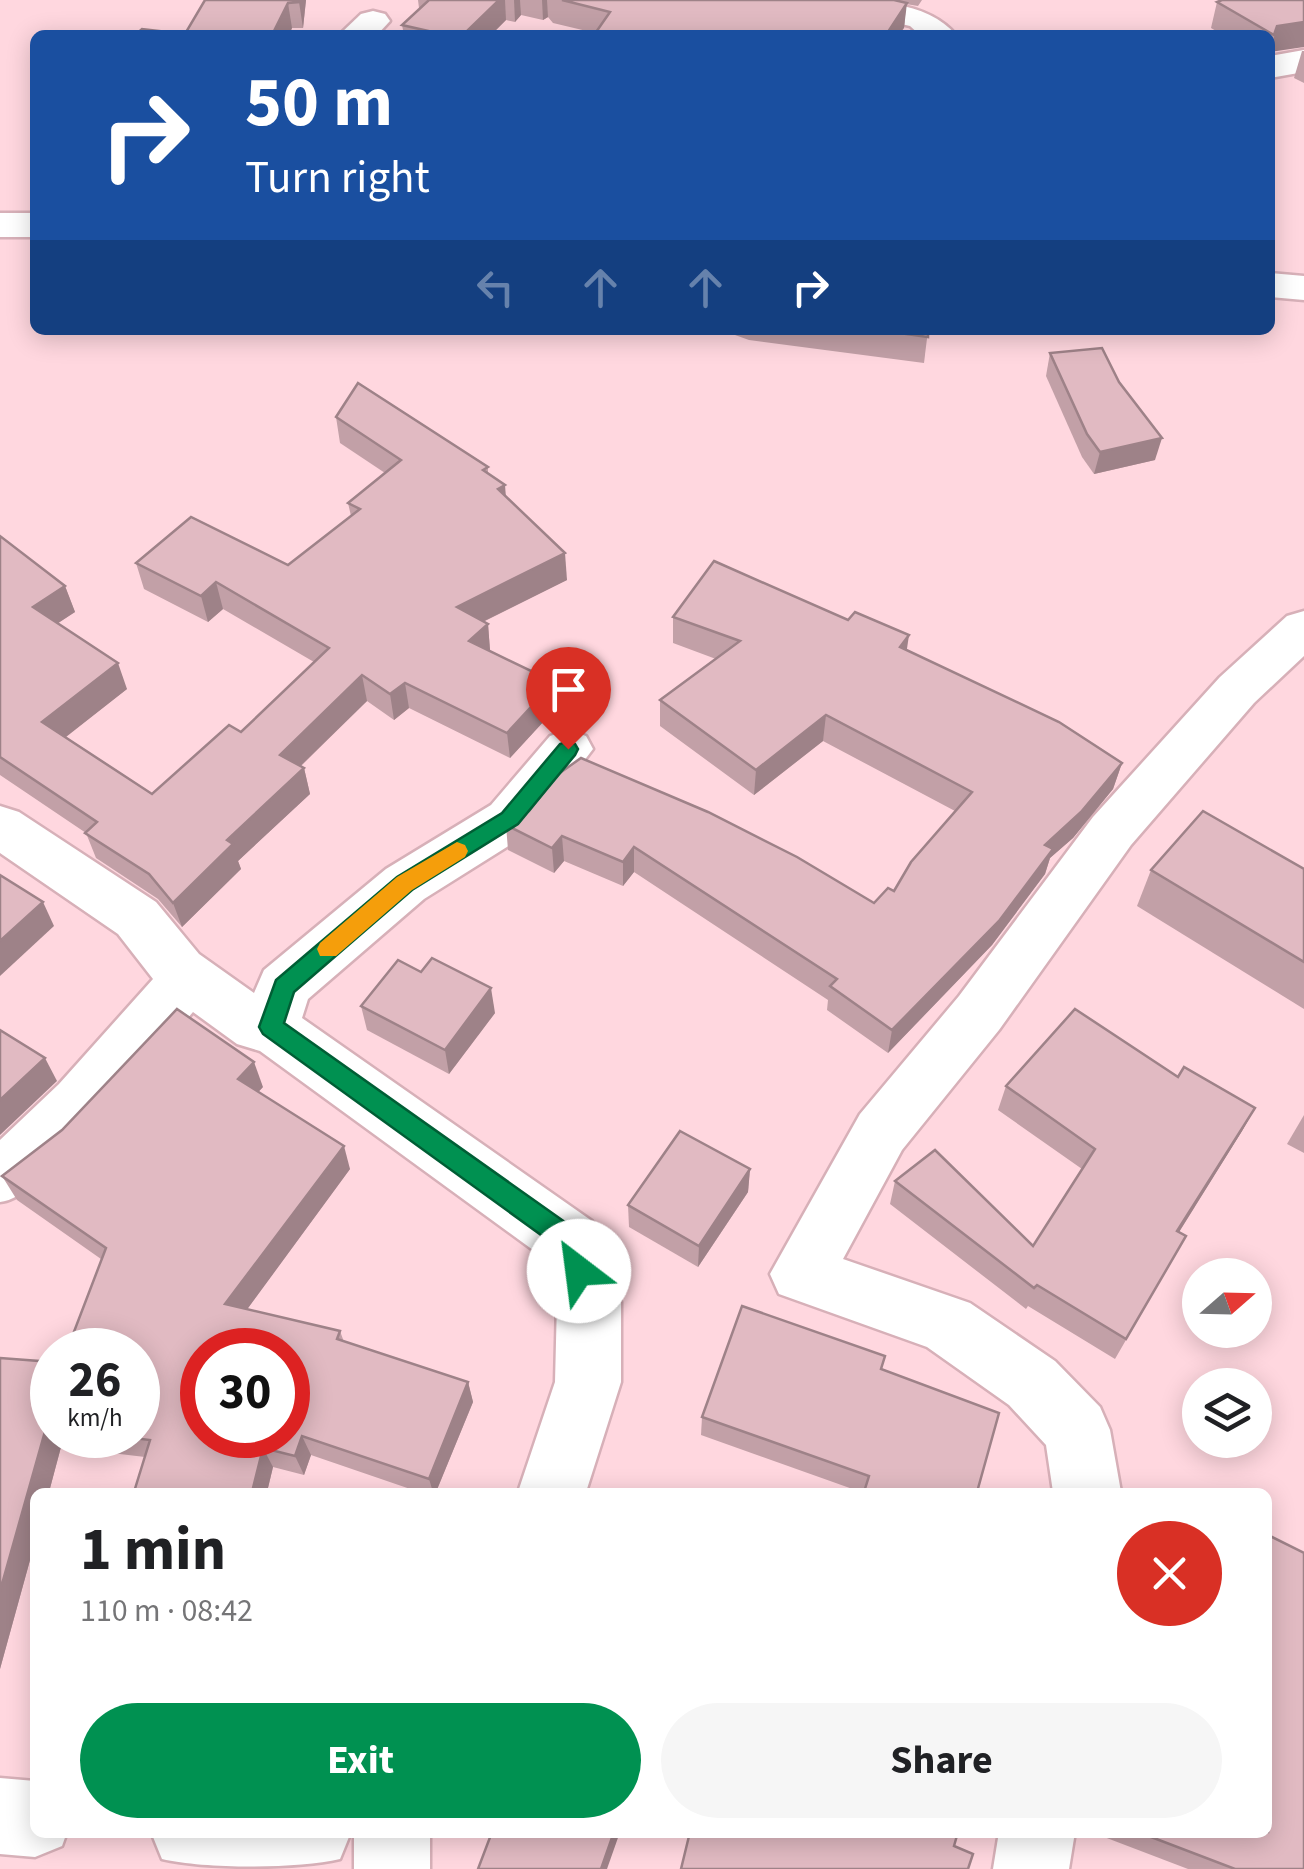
<!DOCTYPE html>
<meta charset="utf-8">
<style>
body{margin:0;font-family:"Source Sans 3",sans-serif;background:#f6f6f6;color:#202124;height:100vh;display:flex;flex-direction:column;font-size:38px;white-space:nowrap}
*{box-sizing:border-box;margin:0}
p{font-size:32px;color:#757577}
.icon{flex:none;width:55px;height:55px;fill:none;stroke:currentColor;stroke-width:2;stroke-linecap:round;stroke-linejoin:round}
.map{position:relative;flex:1;overflow:hidden}
.drawer{position:absolute;left:30px;top:1488px;width:1242px;height:350px;display:flex;flex-direction:column;background:#fff;border-radius:15px;box-shadow:0 5px 25px #0003}
.drawer>*{flex:none}
.banner{position:absolute;left:30px;top:30px;width:1245px;height:305px;border-radius:15px;box-shadow:0 5px 25px #0003;background:#1a4fa0;color:#fff;overflow:hidden}
.needle{width:65px;rotate:70deg}
.controls{position:absolute;left:1182px;top:1258px;display:grid;gap:20px}
.controls a{display:grid;place-items:center;width:90px;height:90px;border-radius:50%;background:#fff;box-shadow:0 5px 25px #0003;font-size:50px}
.speed{position:absolute;left:30px;top:1328px;display:flex;gap:20px;font-size:50px;font-weight:700;text-align:center}
.speed>*{display:grid;place-content:center;width:130px;height:130px;border-radius:50%;background:#fff;box-shadow:0 5px 25px #0003;line-height:1}
.speed small{font-size:25px;font-weight:400}
.speed .limit{border:15px solid #d22;background:#fff;color:#111}
.pin{position:absolute;display:grid;place-items:center;width:85px;height:85px;color:#fff;margin:-102px -42px;border-radius:50% 50% 50% 0;rotate:-45deg;box-shadow:0 0 10px #0007}
.pin .icon{rotate:45deg}
.me{position:absolute;width:110px;margin:-55px;rotate:330deg;stroke-linejoin:round;filter:drop-shadow(0 0 8px #0008)}
.turn{display:flex;align-items:center;gap:35px;height:210px;padding:0 50px;font-size:45px}
.turn .icon{width:130px;height:130px;stroke-width:2.5}
.turn b{display:block;font-size:70px;line-height:85px}
.lanes{display:flex;align-items:center;height:95px;padding:0 50px;background:#0003;justify-content:center;gap:50px;direction:ltr}
.lanes .off{opacity:.35}
.round{display:grid;place-items:center;flex:none;width:105px;height:105px;border-radius:52px;background:#f6f6f6}
.headline{display:flex;align-items:center;justify-content:space-between;height:170px;padding:0 50px}
h1{font-size:60px;font-weight:700;line-height:75px}
.action{display:flex;gap:20px;margin-top:auto;padding:20px 50px}
.action a{flex:1;height:115px;border-radius:60px;background:#009151;color:#fff;font-size:40px;font-weight:700;line-height:115px;text-align:center}
.action a+a{background:#f6f6f6;color:#202124}
.map>svg:first-child{display:block}
.lines{fill:none;stroke-linecap:round;stroke-linejoin:round}
.minor-casing{stroke:#d7b0b8;stroke-width:5}
.minor{fill:#fff;fill-rule:evenodd}
.wall{fill:#c2a0a7}
.shaded-wall{fill:#9e8288}
.building{fill:#e1bac2;stroke:#9e8288;stroke-width:2.5;fill-rule:evenodd}
.route{fill:#009151;stroke:#005e35;stroke-width:2.5}
.slow{fill:#f59e0b}
</style>
<div class="map">
<svg width="1304" height="1869" viewBox="0 0 1304 1869">
<rect width="100%" height="100%" fill="#ffd7df"/>
<g class="lines">
<g class="minor-casing">
<g id="minor">
<path d="M822,0c46,0 105,0 134,35h-36l-10,-9 -83,-19z"/>
<polygon points="373,11 385,14 390,21 377,35 339,35 361,14"/>
<polygon points="1304,50 1304,72 1270,78 1270,56"/>
<rect x="0" y="213" width="35" height="24"/>
<polygon points="1270,273 1304,276 1304,300 1270,297"/>
<polygon points="1304,611 1304,656 1254,703 1131,845 999,1030 902,1150 843,1259 970,1303 1055,1361 1100,1407 1110,1430 1121,1492 1053,1492 1046,1445 1009,1405 927,1347 779,1294 770,1274 860,1114 959,996 1093,817 1220,677 1287,616"/>
<path d="M568,730l18,6 7,13 -64,84 -105,66 -116,100 -6,19 290,203 29,81v80l-35,110h-68l37,-110 2,-80 -13,-44 -284,-207 -23,-7 -44,-32c-33,39 -148,187 -193,190v-62l59,-56 94,-105 -35,-45 -118,-81v-47l19,6 137,90 43,52 55,39 10,-23 122,-101 105,-64 59,-69z"/>
<polygon points="0,1778 35,1781 35,1832 67,1832 62,1846 35,1857 0,1854"/>
<path d="M151,1832h200l-11,27c-43,10 -135,10 -178,0z"/>
<rect x="354" y="1832" width="76" height="37"/>
<polygon points="999,1832 1075,1832 1069,1869 993,1869"/>
</g>
</g>
<use href="#minor" class="minor"/>
</g>
<g class="wall">
<polygon points="205,0 306,0 303,28 292,28 289,35 135,35 185,34"/>
<polygon points="418,0 922,0 918,6 906,4 904,28 595,33 553,23 548,17 543,20 521,15 515,22 506,20 491,35 404,35 402,25 420,8 419,8"/>
<polygon points="1304,0 1270,52 1270,35 1223,35 1211,28 1217,2"/>
<polygon points="1302,51 1304,51 1304,83 1294,78"/>
<polygon points="721,330 928,330 924,363 749,340"/>
<polygon points="1050,353 1155,460 1094,474 1082,457 1046,376"/>
<polygon points="336,417 488,467 488,474 567,580 483,622 488,624 490,651 556,708 510,758 409,708 394,720 367,701 300,767 304,768 310,794 238,861 241,869 182,927 158,899 96,858 86,833 0,775 0,536 65,586 75,612 58,623 127,689 65,737 152,794 241,732 314,662 223,609 208,622 144,589 136,563 288,565 351,516 348,503 385,473 340,443"/>
<polygon points="673,617 906,650 1122,763 1113,789 1073,838 1050,858 1045,874 992,945 888,1053 827,1010 828,1000 634,872 623,886 564,861 554,873 508,850 506,825 529,811 874,903 894,891 955,811 823,741 754,795 660,726 660,700 716,659 673,643"/>
<polygon points="1304,869 1304,1009 1137,906 1151,870"/>
<polygon points="361,1006 495,1013 449,1074 367,1030"/>
<polygon points="1178,1077 1255,1108 1242,1131 1179,1232 1186,1236 1115,1359 1028,1306 1026,1309 890,1204 895,1181 1033,1246 1082,1169 998,1110 1006,1086"/>
<polygon points="263,1087 258,1092 350,1169 247,1309 340,1331 344,1342 468,1382 473,1402 436,1492 419,1492 311,1455 304,1475 273,1467 267,1492 134,1492 145,1457 61,1447 49,1492 35,1492 35,1542 0,1669 0,1358 52,1362 52,1435 138,1435 101,1259 17,1200 2,1176"/>
<polygon points="1304,1115 1304,1153 1287,1144"/>
<polygon points="750,1169 748,1192 698,1267 629,1227 628,1205"/>
<polygon points="881,1369 977,1492 861,1492 701,1435 702,1417"/>
<polygon points="1091,1832 1268,1832 1304,1869 1188,1869"/>
</g>
<g class="shaded-wall">
<polygon points="299,0 306,0 303,28 299,2"/>
<polygon points="499,0 505,0 506,20 491,35 463,35"/>
<polygon points="514,0 520,0 521,15 515,22"/>
<polygon points="542,0 547,0 548,17 543,20"/>
<polygon points="288,3 292,28 289,35 272,35"/>
<polygon points="907,3 904,28 899,35 886,35"/>
<polygon points="1304,22 1304,47 1270,52 1277,26"/>
<polygon points="1162,438 1155,460 1094,474 1100,452"/>
<polygon points="505,485 507,511 498,489"/>
<polygon points="565,553 567,580 460,633 457,607"/>
<polygon points="216,582 223,609 208,622 201,596"/>
<polygon points="65,586 75,612 43,633 33,607"/>
<polygon points="488,624 490,650 472,667 469,641"/>
<polygon points="909,635 905,662 900,647"/>
<polygon points="118,663 127,689 52,748 42,722"/>
<polygon points="362,675 367,701 286,780 280,755"/>
<polygon points="554,682 556,708 510,758 507,733"/>
<polygon points="405,683 409,708 394,720 390,694"/>
<polygon points="826,715 823,741 754,795 756,770"/>
<polygon points="1122,763 1113,789 1073,838 1050,858 1045,874 992,945 888,1053 892,1030 1045,845"/>
<polygon points="304,768 310,794 238,861 241,869 182,927 173,903 227,840"/>
<polygon points="562,836 564,861 554,873 552,848"/>
<polygon points="634,847 634,872 623,886 623,862"/>
<polygon points="43,902 54,926 0,976 0,941"/>
<polygon points="491,988 495,1013 449,1074 445,1050"/>
<polygon points="45,1058 57,1081 0,1135 0,1100"/>
<polygon points="254,1062 263,1087 247,1104 238,1079"/>
<polygon points="1255,1108 1242,1131 1166,1253 1177,1231"/>
<polygon points="344,1146 350,1169 235,1326 225,1304"/>
<polygon points="750,1169 748,1192 698,1267 699,1246"/>
<polygon points="468,1382 473,1402 436,1492 433,1492 429,1479"/>
<polygon points="46,1428 61,1447 49,1492 35,1492 35,1542 0,1669 0,1591"/>
<polygon points="302,1436 311,1455 304,1475 295,1456"/>
<polygon points="263,1448 273,1467 267,1492 252,1492"/>
<polygon points="614,1832 620,1832 607,1869 601,1869"/>
</g>
<g class="building">
<polygon points="205,0 299,0 299,2 288,3 272,35 135,35 142,29 185,34"/>
<polygon points="429,0 499,0 463,35 446,35 402,25"/>
<polygon points="562,0 894,0 907,3 886,35 594,35 610,12"/>
<polygon points="1222,0 1304,0 1304,22 1277,26 1274,35 1217,2"/>
<polygon points="878,330 928,330 928,337"/>
<polygon points="1102,348 1119,382 1162,438 1100,452 1087,434 1050,353"/>
<polygon points="358,383 488,467 483,470 505,485 498,489 565,553 457,607 488,624 469,641 554,682 507,733 405,683 390,694 362,675 280,755 304,768 227,840 233,844 173,903 149,874 85,833 97,822 0,757 0,536 65,586 33,607 118,663 42,722 152,794 229,725 241,732 329,648 216,582 201,596 136,563 191,517 288,565 360,509 348,503 401,460 336,417"/>
<polygon points="714,561 848,620 855,612 909,635 900,647 1059,722 1122,763 1081,812 1045,845 1053,849 999,921 892,1030 830,986 837,979 634,847 623,862 562,836 552,848 506,825 529,811 557,775 581,758 708,812 797,857 874,903 888,888 894,891 911,862 972,792 826,715 756,770 660,700 740,641 673,617"/>
<polygon points="1203,811 1304,869 1304,962 1151,870"/>
<polygon points="0,875 43,902 0,941"/>
<polygon points="432,958 491,988 445,1050 361,1006 398,960 421,972"/>
<path d="M177,1009l77,53 -16,17 106,67 -119,158 115,27 -3,8 131,43 -39,97 -127,-43 -7,20 -32,-8 -11,44h-118l16,-52 -42,-5h30v-85h-71l39,-102 -104,-72 60,-46zM202,1350h86v85h-86z"/>
<polygon points="1075,1009 1178,1077 1184,1067 1255,1108 1177,1231 1186,1236 1126,1339 1037,1285 1034,1288 895,1181 935,1150 1033,1246 1095,1149 1006,1086"/>
<polygon points="0,1030 45,1058 0,1100"/>
<polygon points="680,1131 750,1169 699,1246 628,1205"/>
<polygon points="742,1306 885,1356 881,1369 999,1413 977,1492 864,1492 869,1476 702,1417"/>
<polygon points="0,1358 52,1362 52,1429 46,1428 0,1591"/>
<polygon points="1268,1535 1304,1553 1304,1869 1235,1869 1138,1832 1268,1832"/>
<polygon points="492,1832 614,1832 601,1869 478,1869"/>
<polygon points="690,1832 958,1832 954,1846 973,1854 968,1869 681,1869"/>
</g>
<polygon class="route" points="568,741 575,744 578,749 575,755 518,824 412,890 294,992 284,1023 579,1232 592,1271 588,1280 579,1283 570,1280 559,1248 263,1034 259,1027 276,980 397,877 502,813 560,744"/>
<polygon class="slow" points="457,842 465,845 468,851 465,857 412,890 336,956 320,956 317,949 320,943 397,877"/>
</svg>
<div class="controls">
<a><svg class="needle" viewBox="-14 -14 28 28"><path d="M0-13l5 13h-10z" fill="#e53935"/><path d="M0 13l5-13h-10z" fill="#757577"/></svg></a>
<a><svg class="icon" aria-label="layers" viewBox="0 0 24 24"><path d="M12 4l9 5-9 5-9-5zM3 14l9 5 9-5"/></svg></a>
</div>
<div class="speed"><div>26<small>km/h</small></div><div class="limit">30</div></div>
<div class="pin" style="left:568px;top:749px;background:#d93025"><svg class="icon" aria-label="arrive" viewBox="0 0 24 24"><path d="M6 21V4h12l-3 4 3 4H6"/></svg></div>
<svg class="me" style="left:579px;top:1271px" viewBox="-20 -20 40 40"><circle r="19" fill="#fff"/><path d="M0-13L10 11 0 6-10 11z" fill="#009151"/></svg>
<div class="banner">
<div class="turn"><svg class="icon" aria-label="right" viewBox="0 0 24 24"><path d="M7 20v-9h11M14 6l5 5-5 5"/></svg><div><b>50 m</b>Turn right</div></div>
<div class="lanes"><svg class="icon off" aria-label="left" viewBox="0 0 24 24"><path d="M17 20v-9H6M10 6l-5 5 5 5"/></svg><svg class="icon off" aria-label="ahead" viewBox="0 0 24 24"><path d="M12 20V5M6 11l6-6 6 6"/></svg><svg class="icon off" aria-label="ahead" viewBox="0 0 24 24"><path d="M12 20V5M6 11l6-6 6 6"/></svg><svg class="icon" aria-label="right" viewBox="0 0 24 24"><path d="M7 20v-9h11M14 6l5 5-5 5"/></svg></div>
</div>
<section class="drawer">
<div class="headline"><div><h1>1 min</h1><p>110 m · 08:42</p></div><a class="round" style="background:#d93025;color:#fff"><svg class="icon" aria-label="close" viewBox="0 0 24 24"><path d="M6 6l12 12M18 6L6 18"/></svg></a></div>
<div class="action"><a>Exit</a><a>Share</a></div>
</section>
</div>
